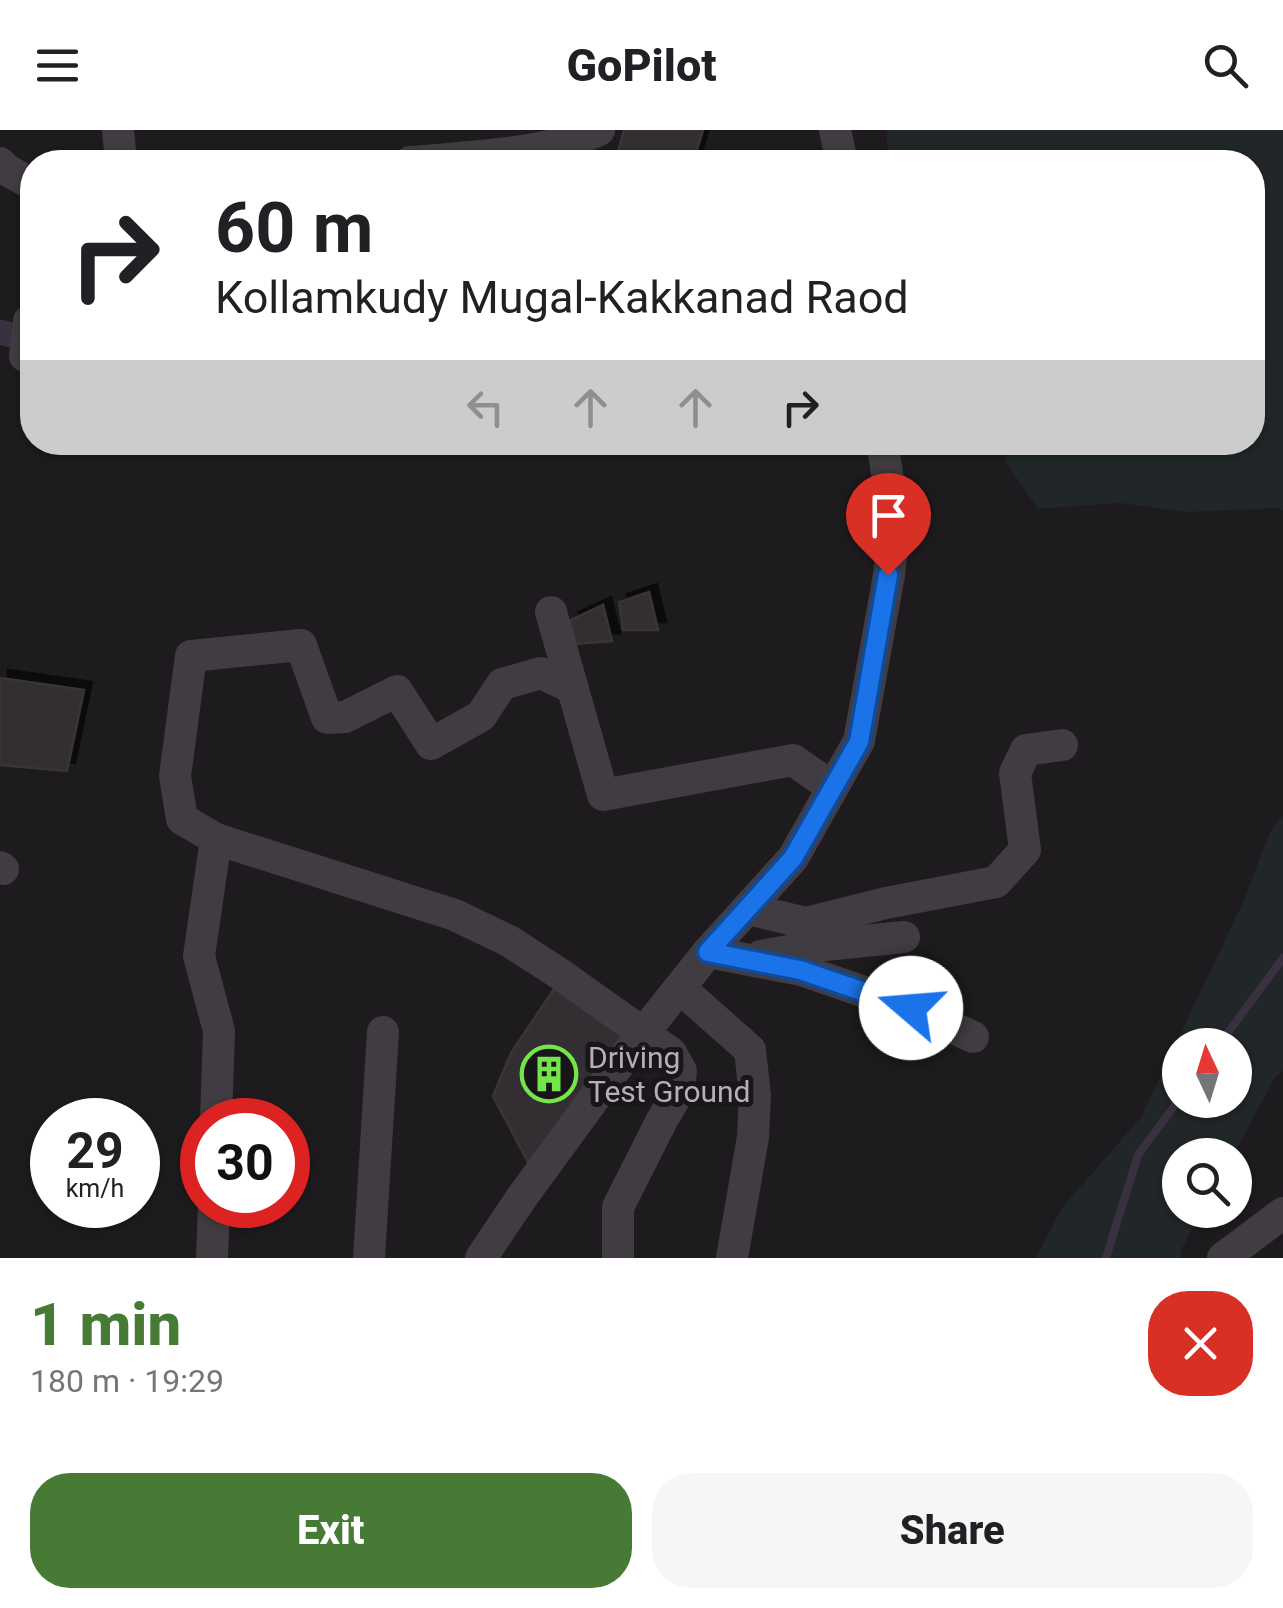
<!DOCTYPE html>
<meta charset="utf-8">
<style>
body{margin:0;font-family:Roboto,sans-serif;background:#f6f6f6;color:#202124;height:100vh;display:flex;flex-direction:column;font-size:38px;white-space:nowrap}
*{box-sizing:border-box;margin:0}
p{font-size:32px;color:#757577}
.icon{flex:none;width:55px;height:55px;fill:none;stroke:currentColor;stroke-width:2;stroke-linecap:round;stroke-linejoin:round}
.map{position:relative;height:1128px;overflow:hidden}
.drawer{display:flex;flex-direction:column;background:#fff;flex:1}
.drawer>*{flex:none}
.guide{position:absolute;left:20px;top:20px;width:1245px;height:305px;border-radius:40px;box-shadow:0 2px 8px #0004;background:#fff;color:#202124;overflow:hidden}
.needle{width:65px;rotate:356deg}
.fabs{position:absolute;left:1162px;top:898px;display:grid;gap:20px}
.fabs a{display:grid;place-items:center;width:90px;height:90px;border-radius:50%;background:#fff;box-shadow:0 2px 8px #0004;font-size:50px}
.speed{position:absolute;left:30px;top:968px;display:flex;gap:20px;font-size:50px;font-weight:700;text-align:center}
.speed>*{display:grid;place-content:center;width:130px;height:130px;border-radius:50%;background:#fff;box-shadow:0 2px 8px #0004;line-height:1}
.speed small{font-size:25px;font-weight:400}
.speed .limit{border:15px solid #d22;background:#fff;color:#111}
.pin{position:absolute;display:grid;place-items:center;width:85px;height:85px;color:#fff;margin:-102px -42px;border-radius:50% 50% 50% 0;rotate:-45deg;box-shadow:0 0 10px #0007}
.pin .icon{rotate:45deg}
.me{position:absolute;width:110px;margin:-55px;rotate:288deg;stroke-linejoin:round;filter:drop-shadow(0 0 8px #0008)}
.turn{display:flex;align-items:center;gap:35px;height:210px;padding:0 30px;font-size:45px}
.turn .icon{width:130px;height:130px;stroke-width:2.5}
.turn b{display:block;font-size:70px;line-height:85px}
.lanes{display:flex;align-items:center;height:95px;padding:0 30px;background:#0003;justify-content:center;gap:50px;direction:ltr}
.lanes .off{opacity:.35}
.round{display:grid;place-items:center;flex:none;width:105px;height:105px;border-radius:40px;background:#f6f6f6}
.head{display:flex;align-items:center;justify-content:space-between;height:170px;padding:0 30px}
h1{font-size:60px;font-weight:800;line-height:75px;color:#467a35}
.action{display:flex;gap:20px;margin-top:auto;padding:20px 30px}
.action a{flex:1;height:115px;border-radius:40px;background:#467a35;color:#fff;font-size:40px;font-weight:800;line-height:115px;text-align:center}
.action a+a{background:#f6f6f6;color:#202124}
header{display:flex;justify-content:space-between;align-items:center;height:130px;padding:0 30px;background:#fff;font-size:45px;font-weight:800}
.map>svg:first-child{display:block}
.green{fill:#212628;fill-rule:evenodd}
.lines{fill:none;stroke-linecap:round;stroke-linejoin:round}
.stream{stroke:#393140;stroke-width:8}
.canal{stroke:#393140;stroke-width:25}
.building{fill:#312e30;stroke:#393538;stroke-width:2.5;filter:url(#shadow)}
.minor{stroke:#413c41;stroke-width:32}
.route-casing{stroke:#114b97;stroke-width:25}
.route{stroke:#1a73e8;stroke-width:18}
.labels{text-anchor:middle;dominant-baseline:central;stroke-width:10;stroke-linejoin:round;paint-order:stroke}
.poi-label{font-size:30px;fill:#b8aebb;stroke:#181618;text-anchor:start}
</style>
<header><svg class="icon" aria-label="menu" viewBox="0 0 24 24"><path d="M4 6h16M4 12h16M4 18h16"/></svg>GoPilot<svg class="icon" aria-label="search" viewBox="0 0 24 24"><circle cx="10" cy="10" r="6"/><path d="M15 15l6 6"/></svg></header>
<div class="map">
<svg width="1283" height="1128" viewBox="0 0 1283 1128">
<defs>
<filter id="shadow"><feDropShadow dx="8" dy="-8" stdDeviation="0" flood-color="#0009"/></filter>
</defs>
<rect width="100%" height="100%" fill="#1d1b1d"/>
<g class="green">
<polygon points="886,0 1283,0 1283,381 1279,378 1187,382 1120,373 1038,379 1007,334 1002,313 1252,312 1252,32 889,32"/>
<path d="M1283,685v256l-8,7 -42,77h-53v55h23l-22,40v8h-145l25,-49 80,-92 103,-217 26,-68zM1180,915h55v55h-55z"/>
</g>
<g class="lines">
<g class="stream">
<polyline points="1219,915 1283,828"/>
<polyline points="1106,1128 1138,1025 1180,968"/>
</g>
<polyline class="canal" points="0,202 32,210"/>
</g>
<g class="building">
<polygon points="624,0 703,0 693,32 615,32"/>
<polygon points="649,462 658,500 623,500 619,472"/>
<polygon points="603,475 612,511 575,514 571,490"/>
<polygon points="0,548 84,560 67,641 0,635"/>
<polygon points="554,859 625,908 528,1032 493,966 511,923"/>
</g>
<g class="lines">
<g class="minor">
<polyline points="118,0 121,32"/>
<polyline points="835,0 842,32"/>
<path d="M410,32c56,-5 139,-8 189,-32"/>
<polyline points="0,33 7,40 32,54"/>
<polyline points="25,226 29,191"/>
<polyline points="551,482 603,665 793,630 832,657"/>
<polyline points="216,709 455,785 509,811 560,844 671,923 681,941 679,961 662,990 618,1077 618,1128"/>
<polyline points="0,737 3,739"/>
<polyline points="748,779 806,793 886,773 996,752 1025,720 1015,643 1026,620 1062,615"/>
<polyline points="708,822 801,840 911,878 973,907"/>
<polyline points="761,826 815,816 904,807"/>
<polyline points="680,858 750,920 755,966 753,1007 732,1128"/>
<polyline points="216,990 219,901 199,826 216,709 182,689 175,646 191,526 301,515 327,588 345,587 397,561 431,614 481,586 502,554 541,543 573,558"/>
<polyline points="212,1128 214,1075"/>
<polyline points="369,1128 383,902"/>
<polyline points="481,1128 522,1067 622,930 708,822 793,728 859,611 889,445 895,392 882,312"/>
<polyline points="1223,1128 1283,1083"/>
</g>
</g>
<g class="lines">
<g class="route-casing">
<polyline id="route" points="888,445 859,612 793,728 708,822 800,840 911,878"/>
</g>
<use href="#route" class="route"/>
</g>
<defs>
<g id="building-ring" transform="scale(2.875)"><circle r="9.5" fill="#181618" stroke="#75e649" stroke-width="1.5"/><path d="M-4-6H4V6H1V3H-1V6H-4ZM-2.5-4.3h1.7v1.8h-1.7ZM.8-4.3h1.7v1.8H.8ZM-2.5-1h1.7V.8h-1.7ZM.8-1h1.7V.8H.8Z" fill="#75e649"/></g>
</defs>
<g fill-rule="evenodd">
<use href="#building-ring" x="549" y="944"/>
</g>
<g class="labels">
<g class="poi-label">
<text x="588" y="927">Driving<tspan x="588" dy="34">Test Ground</tspan></text>
</g>
</g>
</svg>
<div class="fabs">
<a><svg class="needle" viewBox="-14 -14 28 28"><path d="M0-13l5 13h-10z" fill="#e53935"/><path d="M0 13l5-13h-10z" fill="#757577"/></svg></a>
<a><svg class="icon" aria-label="search" viewBox="0 0 24 24"><circle cx="10" cy="10" r="6"/><path d="M15 15l6 6"/></svg></a>
</div>
<div class="speed"><div>29<small>km/h</small></div><div class="limit">30</div></div>
<div class="pin" style="left:888px;top:445px;background:#d93025"><svg class="icon" aria-label="arrive" viewBox="0 0 24 24"><path d="M6 21V4h12l-3 4 3 4H6"/></svg></div>
<svg class="me" style="left:911px;top:878px" viewBox="-20 -20 40 40"><circle r="19" fill="#fff"/><path d="M0-13L10 11 0 6-10 11z" fill="#1a73e8"/></svg>
<div class="guide">
<div class="turn"><svg class="icon" aria-label="right" viewBox="0 0 24 24"><path d="M7 20v-9h11M14 6l5 5-5 5"/></svg><div><b>60 m</b>Kollamkudy Mugal-Kakkanad Raod</div></div>
<div class="lanes"><svg class="icon off" aria-label="left" viewBox="0 0 24 24"><path d="M17 20v-9H6M10 6l-5 5 5 5"/></svg><svg class="icon off" aria-label="ahead" viewBox="0 0 24 24"><path d="M12 20V5M6 11l6-6 6 6"/></svg><svg class="icon off" aria-label="ahead" viewBox="0 0 24 24"><path d="M12 20V5M6 11l6-6 6 6"/></svg><svg class="icon" aria-label="right" viewBox="0 0 24 24"><path d="M7 20v-9h11M14 6l5 5-5 5"/></svg></div>
</div>
</div>
<section class="drawer">
<div class="head"><div><h1>1 min</h1><p>180 m · 19:29</p></div><a class="round" style="background:#d93025;color:#fff"><svg class="icon" aria-label="close" viewBox="0 0 24 24"><path d="M6 6l12 12M18 6L6 18"/></svg></a></div>
<div class="action"><a>Exit</a><a>Share</a></div>
</section>
